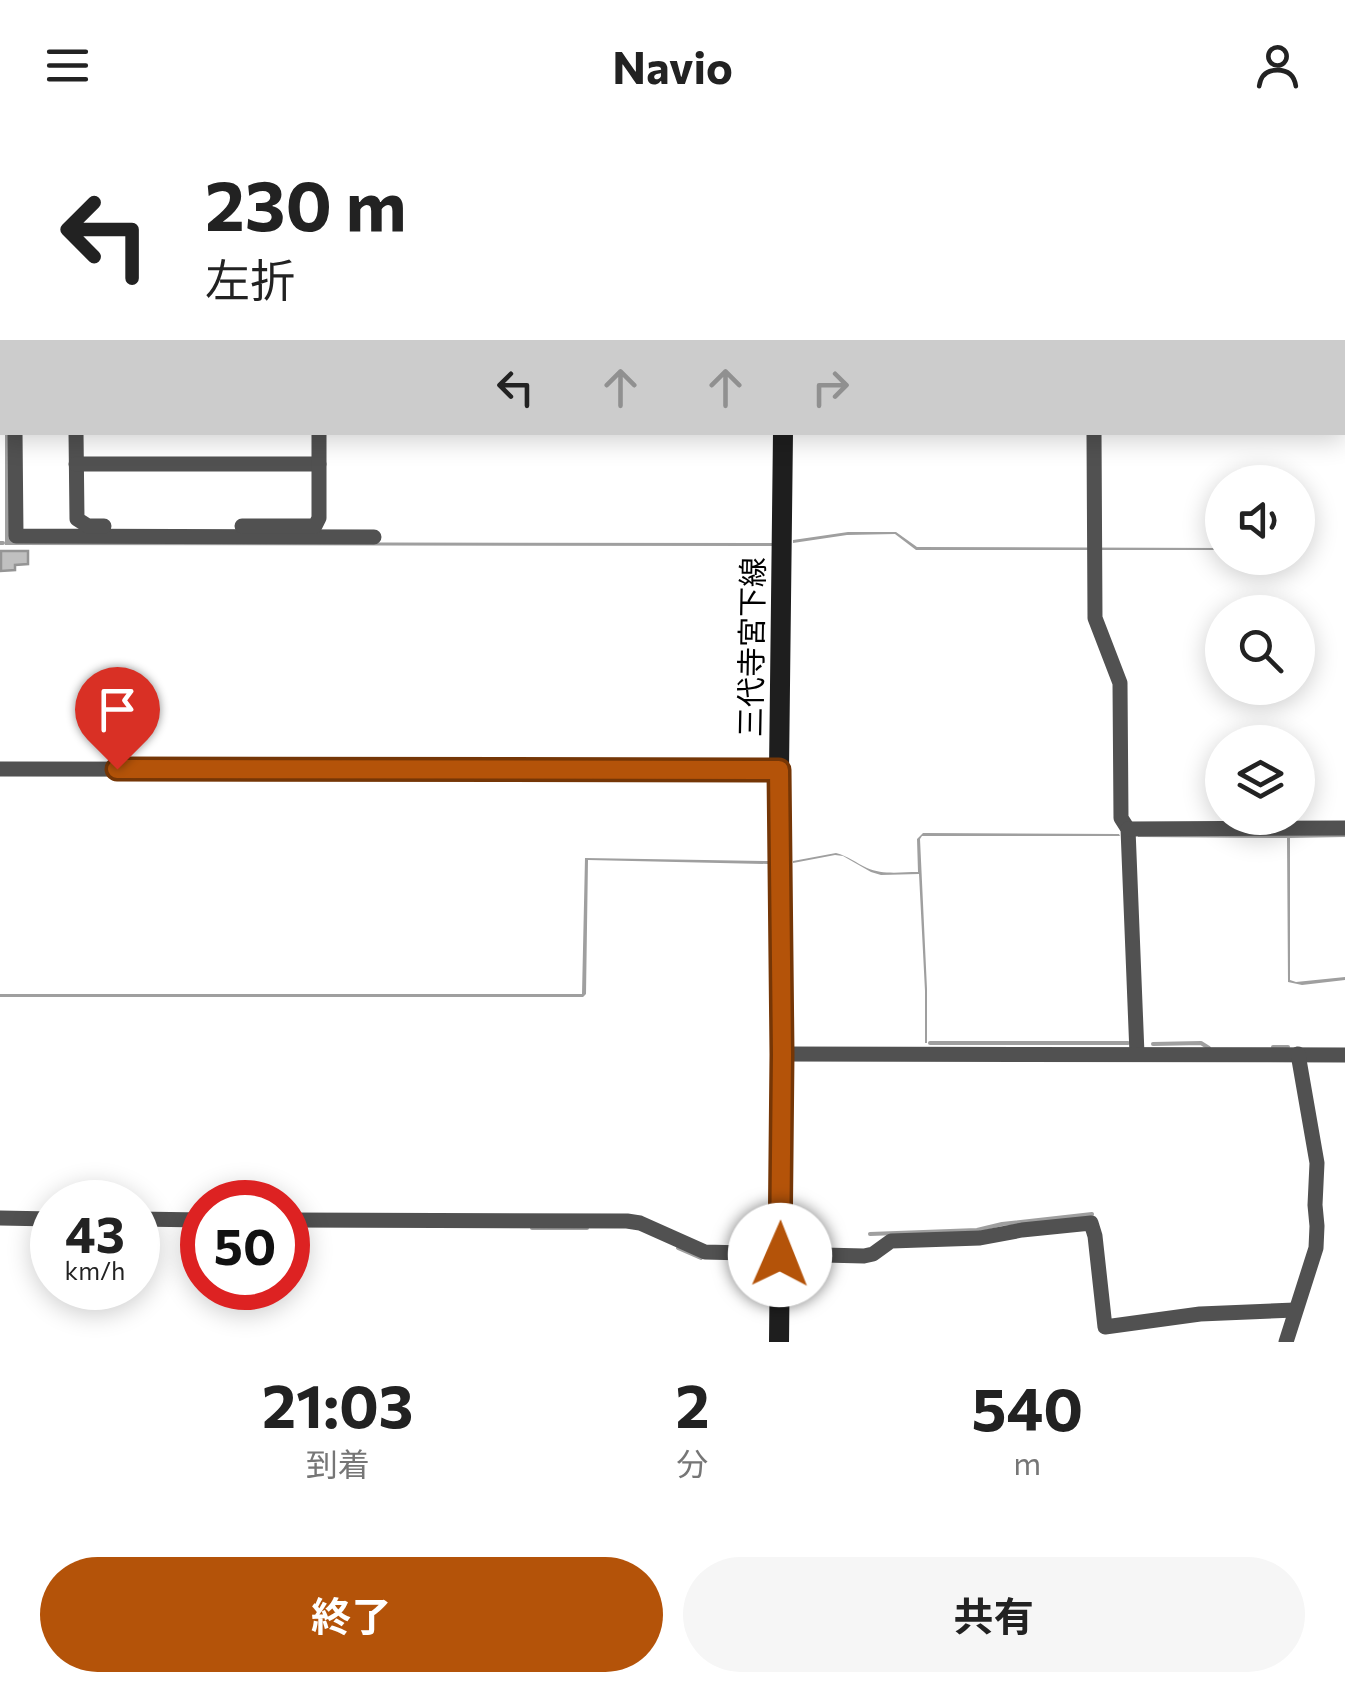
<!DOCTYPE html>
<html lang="ja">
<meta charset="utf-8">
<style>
body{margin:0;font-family:Commissioner,"Noto Sans JP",sans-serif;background:#f6f6f6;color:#222;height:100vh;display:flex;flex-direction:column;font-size:38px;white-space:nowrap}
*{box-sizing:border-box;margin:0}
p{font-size:32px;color:#767676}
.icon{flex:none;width:55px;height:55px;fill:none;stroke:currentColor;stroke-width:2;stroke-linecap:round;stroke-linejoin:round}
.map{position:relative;height:1212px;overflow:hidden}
.panel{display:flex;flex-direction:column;background:#fff;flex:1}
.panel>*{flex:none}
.guide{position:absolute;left:0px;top:0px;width:1345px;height:305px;box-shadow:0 5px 25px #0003;background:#fff;color:#222;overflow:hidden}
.buttons{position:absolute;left:1205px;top:335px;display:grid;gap:20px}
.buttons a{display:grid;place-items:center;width:110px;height:110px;border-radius:50%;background:#fff;box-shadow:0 5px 25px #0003;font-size:50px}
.speed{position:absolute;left:30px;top:1050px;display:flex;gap:20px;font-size:50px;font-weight:700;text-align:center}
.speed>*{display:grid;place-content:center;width:130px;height:130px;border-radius:50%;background:#fff;box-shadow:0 5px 25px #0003;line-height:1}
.speed small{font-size:25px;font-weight:400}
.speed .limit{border:15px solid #d22;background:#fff;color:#111}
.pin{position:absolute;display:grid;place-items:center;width:85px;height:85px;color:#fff;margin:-102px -42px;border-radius:50% 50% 50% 0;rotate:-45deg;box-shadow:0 0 10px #0007}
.pin .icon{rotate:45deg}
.me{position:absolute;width:110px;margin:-55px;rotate:1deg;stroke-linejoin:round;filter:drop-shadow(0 0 8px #0008)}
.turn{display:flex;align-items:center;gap:35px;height:210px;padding:0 40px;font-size:45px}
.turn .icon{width:130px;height:130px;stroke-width:2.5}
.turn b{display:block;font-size:70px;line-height:85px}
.lanes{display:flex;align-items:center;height:95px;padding:0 40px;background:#0003;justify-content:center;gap:50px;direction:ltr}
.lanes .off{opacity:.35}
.eta{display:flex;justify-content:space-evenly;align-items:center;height:170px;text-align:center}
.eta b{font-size:60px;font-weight:700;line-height:70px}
.button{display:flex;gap:20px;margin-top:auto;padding:20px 40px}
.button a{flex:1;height:115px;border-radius:60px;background:#b45309;color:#fff;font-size:40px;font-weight:700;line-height:115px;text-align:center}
.button a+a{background:#f6f6f6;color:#222}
header{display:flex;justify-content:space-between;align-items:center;height:130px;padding:0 40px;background:#fff;font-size:45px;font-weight:700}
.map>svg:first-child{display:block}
.water{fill:#9f9f9f}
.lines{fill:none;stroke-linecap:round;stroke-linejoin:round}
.stream{stroke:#9f9f9f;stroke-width:4}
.building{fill:#c0c0c0;stroke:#959595;stroke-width:2.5}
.minor{stroke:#515151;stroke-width:15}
.secondary{stroke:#1e1e1e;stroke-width:20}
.route-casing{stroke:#753606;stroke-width:25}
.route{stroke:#b45309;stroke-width:18}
.labels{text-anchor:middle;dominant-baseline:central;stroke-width:9;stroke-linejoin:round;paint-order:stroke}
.street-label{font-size:30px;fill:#000;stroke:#fff}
</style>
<header><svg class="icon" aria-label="menu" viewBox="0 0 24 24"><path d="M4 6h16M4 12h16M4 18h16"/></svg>Navio<svg class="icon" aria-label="person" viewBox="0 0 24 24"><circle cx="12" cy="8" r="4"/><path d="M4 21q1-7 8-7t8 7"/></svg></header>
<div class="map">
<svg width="1345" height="1212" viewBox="0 0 1345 1212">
<rect width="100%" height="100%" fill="#fff"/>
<g class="water">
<polygon points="9,302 13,412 772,413 772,416 5,415 5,303"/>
<polygon points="848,402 896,402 917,417 1222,418 1222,420 916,420 895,404 847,405 793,413 793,410"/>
<path d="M923,703l196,1 1,2h-198l-2,3 7,150v54h-2v-52l-6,-117 -38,1 -10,-3 -28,-16 -8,-1 -42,8v-2l43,-8c12,3 20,10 31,15 15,7 34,4 51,4l-1,-33z"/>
<polygon points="1138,704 1345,704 1345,707 1290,708 1290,850 1296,852 1345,847 1345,850 1302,855 1288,852 1287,708 1138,707"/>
<polygon points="585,728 769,731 768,734 588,730 586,864 583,867 0,867 0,864 582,864"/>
</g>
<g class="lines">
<g class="stream">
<polyline points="0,413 3,413"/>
<polyline points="930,913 1128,913"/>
<polyline points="1153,914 1201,913 1209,918"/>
<polyline points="1273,917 1288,917"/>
<polyline points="532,1098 587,1098"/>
<polyline points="870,1104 977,1100 1002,1094 1092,1084"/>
<polyline points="678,1118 701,1128"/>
<path d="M745,1130c11,3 16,12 18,23h4"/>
<polyline points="791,1153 800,1134 809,1132"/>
</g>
</g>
<polygon class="building" points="1,421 28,421 28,434 15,435 15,440 1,441"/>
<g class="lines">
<g class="minor">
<polyline points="0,264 2,264"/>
<polyline points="15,302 16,406 374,407"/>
<polyline points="76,302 77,389 88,396 104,396"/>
<polyline points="1094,302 1095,488 1120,553 1121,688 1128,699 1137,924"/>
<polyline points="76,334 319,334"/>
<polyline points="242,396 315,396 319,388 319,302"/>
<polyline points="0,639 779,640"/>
<polyline points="1128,699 1345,698"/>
<polyline points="782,924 1345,925"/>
<polyline points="0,1088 52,1089"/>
<polyline points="138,1089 202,1090"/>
<polyline points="288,1090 627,1091 640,1093 705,1122 864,1126 873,1124 891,1111 980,1108 1022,1100 1091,1093 1095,1106 1105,1197 1200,1184 1295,1180"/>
<polyline points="1286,1212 1316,1118 1317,1096 1315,1075 1317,1033 1298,924"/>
</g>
<g class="secondary">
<polyline points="783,0 783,2"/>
<polyline points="0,183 2,183"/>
<polyline points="1342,185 1345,185"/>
<polyline points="779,1212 782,924 779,640 783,302"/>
</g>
</g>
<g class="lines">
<g class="route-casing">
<polyline id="route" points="117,639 779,640 782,924 780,1125"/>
</g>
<use href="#route" class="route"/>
</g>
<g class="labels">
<g class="street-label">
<text transform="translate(750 517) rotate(-89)">三代寺宮下線</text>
</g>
</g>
</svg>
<div class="buttons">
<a><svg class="icon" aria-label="sound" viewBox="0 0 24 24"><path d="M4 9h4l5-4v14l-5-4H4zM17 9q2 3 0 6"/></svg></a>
<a><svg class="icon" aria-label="search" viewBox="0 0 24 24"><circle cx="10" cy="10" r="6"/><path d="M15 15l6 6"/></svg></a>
<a><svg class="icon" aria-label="layers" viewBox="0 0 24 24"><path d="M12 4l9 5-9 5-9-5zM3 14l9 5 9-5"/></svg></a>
</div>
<div class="speed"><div>43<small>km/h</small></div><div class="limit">50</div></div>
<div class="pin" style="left:117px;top:639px;background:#d93025"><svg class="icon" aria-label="arrive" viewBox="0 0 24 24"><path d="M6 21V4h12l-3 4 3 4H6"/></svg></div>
<svg class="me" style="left:780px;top:1125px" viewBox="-20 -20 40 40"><circle r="19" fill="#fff"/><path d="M0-13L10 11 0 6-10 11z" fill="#b45309"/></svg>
<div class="guide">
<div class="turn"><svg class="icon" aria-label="left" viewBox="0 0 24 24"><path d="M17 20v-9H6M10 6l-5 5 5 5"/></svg><div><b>230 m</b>左折</div></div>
<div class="lanes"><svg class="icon" aria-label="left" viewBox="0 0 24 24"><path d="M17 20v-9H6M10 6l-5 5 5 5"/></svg><svg class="icon off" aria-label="ahead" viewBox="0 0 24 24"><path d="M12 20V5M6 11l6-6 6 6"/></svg><svg class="icon off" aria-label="ahead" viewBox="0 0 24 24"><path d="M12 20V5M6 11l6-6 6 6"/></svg><svg class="icon off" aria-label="right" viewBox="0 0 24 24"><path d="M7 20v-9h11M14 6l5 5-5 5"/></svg></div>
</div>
</div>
<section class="panel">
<div class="eta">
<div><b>21:03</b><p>到着</p></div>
<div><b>2</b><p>分</p></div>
<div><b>540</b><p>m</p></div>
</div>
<div class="button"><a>終了</a><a>共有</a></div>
</section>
